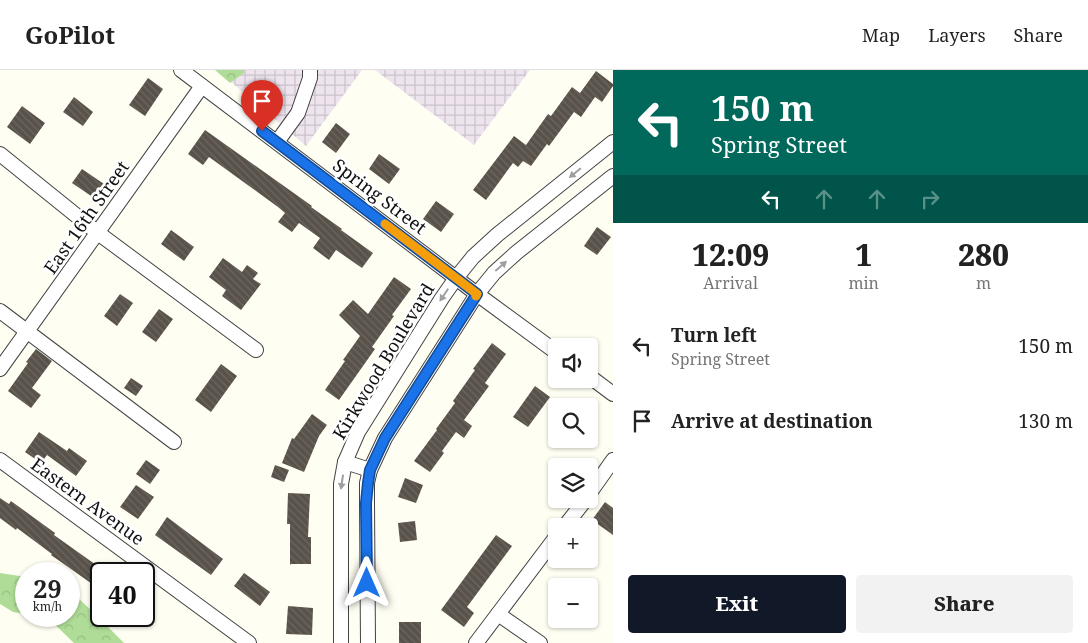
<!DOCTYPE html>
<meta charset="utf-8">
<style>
body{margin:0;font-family:"Noto Serif",serif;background:#f2f2f2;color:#222;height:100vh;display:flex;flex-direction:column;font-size:19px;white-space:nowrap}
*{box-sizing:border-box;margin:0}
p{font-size:16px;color:#767676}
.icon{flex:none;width:28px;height:28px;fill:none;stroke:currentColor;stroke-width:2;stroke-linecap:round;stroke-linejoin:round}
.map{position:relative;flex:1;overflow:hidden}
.drawer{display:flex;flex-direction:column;background:#fff;width:475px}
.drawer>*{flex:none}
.top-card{background:#00695c;color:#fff;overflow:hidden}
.controls{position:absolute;left:548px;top:268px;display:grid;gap:10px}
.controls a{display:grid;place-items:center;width:50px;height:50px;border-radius:5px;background:#fff;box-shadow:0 1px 4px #0004;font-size:25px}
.speed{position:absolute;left:15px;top:492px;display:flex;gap:10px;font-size:25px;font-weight:700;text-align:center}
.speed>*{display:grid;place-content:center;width:65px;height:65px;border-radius:50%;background:#fff;box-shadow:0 1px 4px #0004;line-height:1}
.speed small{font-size:12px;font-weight:400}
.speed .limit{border:2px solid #111;border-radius:8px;background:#fff;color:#111}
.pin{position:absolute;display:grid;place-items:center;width:42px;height:42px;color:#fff;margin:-51px -21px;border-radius:50% 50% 50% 0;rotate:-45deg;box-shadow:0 0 5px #0007}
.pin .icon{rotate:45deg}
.me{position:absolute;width:55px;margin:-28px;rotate:0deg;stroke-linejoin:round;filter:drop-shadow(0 0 4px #0008)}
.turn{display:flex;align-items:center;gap:18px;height:105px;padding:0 15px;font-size:22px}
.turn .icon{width:65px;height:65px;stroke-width:2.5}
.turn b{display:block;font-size:35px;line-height:42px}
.lanes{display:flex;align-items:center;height:48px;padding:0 15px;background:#0003;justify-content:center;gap:25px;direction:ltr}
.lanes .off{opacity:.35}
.eta{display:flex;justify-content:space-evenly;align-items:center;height:85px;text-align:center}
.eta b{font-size:30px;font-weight:800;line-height:35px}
.action{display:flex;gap:10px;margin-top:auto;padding:10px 15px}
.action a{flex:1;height:58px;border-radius:5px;background:#111827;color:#fff;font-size:20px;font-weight:800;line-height:58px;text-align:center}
.action a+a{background:#f2f2f2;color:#222}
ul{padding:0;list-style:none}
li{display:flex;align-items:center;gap:15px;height:75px;padding:0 15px}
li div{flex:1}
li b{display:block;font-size:19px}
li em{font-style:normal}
header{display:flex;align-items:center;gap:30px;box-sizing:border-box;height:70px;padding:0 25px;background:#fff;border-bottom:1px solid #e0e0e0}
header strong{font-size:24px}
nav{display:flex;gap:28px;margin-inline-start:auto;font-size:18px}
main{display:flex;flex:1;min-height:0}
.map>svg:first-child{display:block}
.industrial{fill:url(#industrial-grid)}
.forest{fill:url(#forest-crowns)}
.building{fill:url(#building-back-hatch)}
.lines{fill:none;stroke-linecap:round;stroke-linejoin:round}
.minor-casing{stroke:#434343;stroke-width:16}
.minor{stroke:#fff;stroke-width:14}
.oneway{fill:#9f9f9f}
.route-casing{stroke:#114b97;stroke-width:12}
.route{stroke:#1a73e8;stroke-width:9}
.slow{stroke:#f59e0b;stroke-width:9}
.labels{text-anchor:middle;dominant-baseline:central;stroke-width:5;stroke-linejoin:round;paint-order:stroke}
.street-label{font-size:18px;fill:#101010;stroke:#fff}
</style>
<header>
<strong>GoPilot</strong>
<nav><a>Map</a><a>Layers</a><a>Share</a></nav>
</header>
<main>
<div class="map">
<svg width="613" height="573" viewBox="0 0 613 573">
<defs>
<pattern id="industrial-grid" width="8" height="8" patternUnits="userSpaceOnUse" patternTransform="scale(1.25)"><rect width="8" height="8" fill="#eee4ee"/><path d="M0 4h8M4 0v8" fill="none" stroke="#cbc3cb"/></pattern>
<pattern id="forest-crowns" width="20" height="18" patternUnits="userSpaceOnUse" patternTransform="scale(1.25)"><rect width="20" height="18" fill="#afdd98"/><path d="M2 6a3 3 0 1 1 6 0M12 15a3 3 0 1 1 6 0" fill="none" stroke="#96bd82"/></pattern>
<pattern id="building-back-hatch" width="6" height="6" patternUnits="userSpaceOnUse" patternTransform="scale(1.25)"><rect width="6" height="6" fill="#59524b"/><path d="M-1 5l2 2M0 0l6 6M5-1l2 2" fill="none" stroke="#6c6661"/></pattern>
</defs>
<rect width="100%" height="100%" fill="#fffef3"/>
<g class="industrial">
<polygon points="217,0 362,0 306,76"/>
<polygon points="375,0 530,0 474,75"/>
</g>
<g class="forest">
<polygon points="215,0 244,0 244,3 230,13"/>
<polygon points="0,503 26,507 26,544 13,542 0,534"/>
<polygon points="69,520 90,539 124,573 74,573 47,547 44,546 69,546"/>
</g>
<g class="building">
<polygon points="596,1 613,14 613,16 602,32 595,27 581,47 574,42 549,76 547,74 531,96 523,91 518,97 513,93 486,130 473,120 514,66 526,75 548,44 551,46 572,17 580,23"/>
<polygon points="148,8 163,19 145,46 129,35"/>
<polygon points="74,27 93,42 83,56 63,42"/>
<polygon points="22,36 45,53 30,74 7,57"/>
<polygon points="336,53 350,64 336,83 322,72"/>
<polygon points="205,60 312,136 311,137 342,159 341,160 373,183 362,198 336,180 329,190 313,178 320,168 299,153 292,162 278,152 285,143 278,137 209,87 203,95 188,84"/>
<polygon points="379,84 400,99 389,114 369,99"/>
<polygon points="82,99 107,116 97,130 72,113"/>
<polygon points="436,131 454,144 441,162 423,149"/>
<polygon points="597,157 611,167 597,185 584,176"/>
<polygon points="171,160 194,177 184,191 161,174"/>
<polygon points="223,188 242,202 247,195 258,203 253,209 261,214 241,240 222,226 226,220 209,207"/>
<polygon points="394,207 411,219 392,245 394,246 372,277 375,279 339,330 325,320 345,291 343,290 360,266 339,245 353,230 368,244"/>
<polygon points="120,224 133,233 117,256 104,246"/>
<polygon points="159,239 173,249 156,272 142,262"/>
<polygon points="492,273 506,284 485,313 489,316 464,350 472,356 464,368 456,362 442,381 444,383 430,402 414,391 437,360 436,359 455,333 453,331 475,300 473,299"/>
<polygon points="36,279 52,291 32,318 41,325 31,338 8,321 28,293 26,292"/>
<polygon points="221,294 237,306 211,342 195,330"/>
<polygon points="131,308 143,316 136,326 124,318"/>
<polygon points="535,316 550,327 528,357 513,347"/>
<polygon points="312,344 327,355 319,366 304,402 282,393 292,368 294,369"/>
<polygon points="39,362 67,381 69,378 87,391 76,406 47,385 41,393 25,382"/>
<polygon points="146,390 160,400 150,414 136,404"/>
<polygon points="275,395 289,400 284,412 271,407"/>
<polygon points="405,408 423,415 416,433 398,427"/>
<polygon points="136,415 154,427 138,449 120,437"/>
<polygon points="288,423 310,424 308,467 311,467 311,494 291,494 290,495 290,454 287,454"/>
<polygon points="0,428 9,434 11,431 55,463 54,465 106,502 104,504 101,504 101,508 95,516 51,485 52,484 17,458 16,460 0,448"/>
<polygon points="605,432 613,438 613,465 592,450"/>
<polygon points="167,447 223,489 211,505 155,465"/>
<polygon points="415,451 417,470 400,472 398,453"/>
<polygon points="496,465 512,476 467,537 474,543 464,557 441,540"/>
<polygon points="244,503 270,522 260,536 234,516"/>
<polygon points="288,536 313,538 312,565 286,564"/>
<rect x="399" y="552" width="22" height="21"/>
</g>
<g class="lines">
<g class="minor-casing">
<g id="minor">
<polyline points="181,0 477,224 556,282"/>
<polyline points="277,72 298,43 310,8 310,0"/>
<polyline points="0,84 98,163 256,280"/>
<polyline points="0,241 174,372"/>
<polyline points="0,299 202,16"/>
<polyline points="589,306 613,324"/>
<polyline points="0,390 249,573"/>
<polyline points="345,392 370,400"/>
<polyline points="589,424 613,390"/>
<polyline points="565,456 586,429"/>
<polyline points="498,544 540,573"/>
<polyline points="341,573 341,414 345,392 358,362 442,228 456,208 473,187 497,165 613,72"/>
<polyline points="368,573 367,433 367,413 370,400 385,368 477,224 494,203 516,183 613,106"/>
<polyline points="476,573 556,467"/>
</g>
</g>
<use href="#minor" class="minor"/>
</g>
<defs><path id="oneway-solid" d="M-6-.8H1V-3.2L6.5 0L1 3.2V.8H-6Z" transform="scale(1.25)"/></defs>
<g class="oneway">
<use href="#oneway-solid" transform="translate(575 103) rotate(141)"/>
<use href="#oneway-solid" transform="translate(501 196) rotate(-41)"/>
<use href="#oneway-solid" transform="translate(444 225) rotate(124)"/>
<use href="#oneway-solid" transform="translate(342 412) rotate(98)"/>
</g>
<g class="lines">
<g class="route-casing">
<polyline id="route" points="262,61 477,224 385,368 370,400 368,413 366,433 367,513"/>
</g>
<use href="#route" class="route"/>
<polyline class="slow" points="385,154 477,224 476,226"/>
</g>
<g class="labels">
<g class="street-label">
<text transform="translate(380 126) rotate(37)">Spring Street</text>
<text transform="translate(86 147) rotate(-55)">East 16th Street</text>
<text transform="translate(383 291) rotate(-59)">Kirkwood Boulevard</text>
<text transform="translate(88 431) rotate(36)">Eastern Avenue</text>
</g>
</g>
</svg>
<div class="controls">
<a><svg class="icon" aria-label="sound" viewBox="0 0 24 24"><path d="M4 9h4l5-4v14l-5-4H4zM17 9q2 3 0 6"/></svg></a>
<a><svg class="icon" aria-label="search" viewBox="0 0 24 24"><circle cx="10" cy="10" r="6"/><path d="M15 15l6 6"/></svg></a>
<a><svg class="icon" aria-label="layers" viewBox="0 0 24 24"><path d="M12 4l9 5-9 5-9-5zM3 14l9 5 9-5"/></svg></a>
<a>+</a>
<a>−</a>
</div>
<div class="speed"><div>29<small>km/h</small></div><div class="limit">40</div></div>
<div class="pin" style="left:262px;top:61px;background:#d93025"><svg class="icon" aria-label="arrive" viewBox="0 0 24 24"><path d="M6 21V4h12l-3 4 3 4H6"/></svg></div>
<svg class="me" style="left:367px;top:513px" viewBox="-20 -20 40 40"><path d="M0-17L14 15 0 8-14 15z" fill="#1a73e8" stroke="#fff" stroke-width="4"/></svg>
</div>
<section class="drawer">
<div class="top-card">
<div class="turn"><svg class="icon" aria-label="left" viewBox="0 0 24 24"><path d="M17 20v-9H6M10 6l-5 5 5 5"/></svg><div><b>150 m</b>Spring Street</div></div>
<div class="lanes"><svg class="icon" aria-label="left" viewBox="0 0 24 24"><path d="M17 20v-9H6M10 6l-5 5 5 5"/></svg><svg class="icon off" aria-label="ahead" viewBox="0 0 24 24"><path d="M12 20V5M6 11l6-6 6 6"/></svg><svg class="icon off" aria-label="ahead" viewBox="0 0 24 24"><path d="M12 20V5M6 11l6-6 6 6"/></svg><svg class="icon off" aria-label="right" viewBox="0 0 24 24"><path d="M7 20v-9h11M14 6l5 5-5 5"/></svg></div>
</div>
<div class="eta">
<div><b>12:09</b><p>Arrival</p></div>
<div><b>1</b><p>min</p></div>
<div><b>280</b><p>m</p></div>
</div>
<ul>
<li><svg class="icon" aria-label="left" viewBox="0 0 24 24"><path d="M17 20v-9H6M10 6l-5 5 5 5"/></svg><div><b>Turn left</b><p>Spring Street</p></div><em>150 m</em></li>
<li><svg class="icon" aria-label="arrive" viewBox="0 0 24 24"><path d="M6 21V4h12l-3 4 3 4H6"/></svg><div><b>Arrive at destination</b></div><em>130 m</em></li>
</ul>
<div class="action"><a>Exit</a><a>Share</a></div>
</section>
</main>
